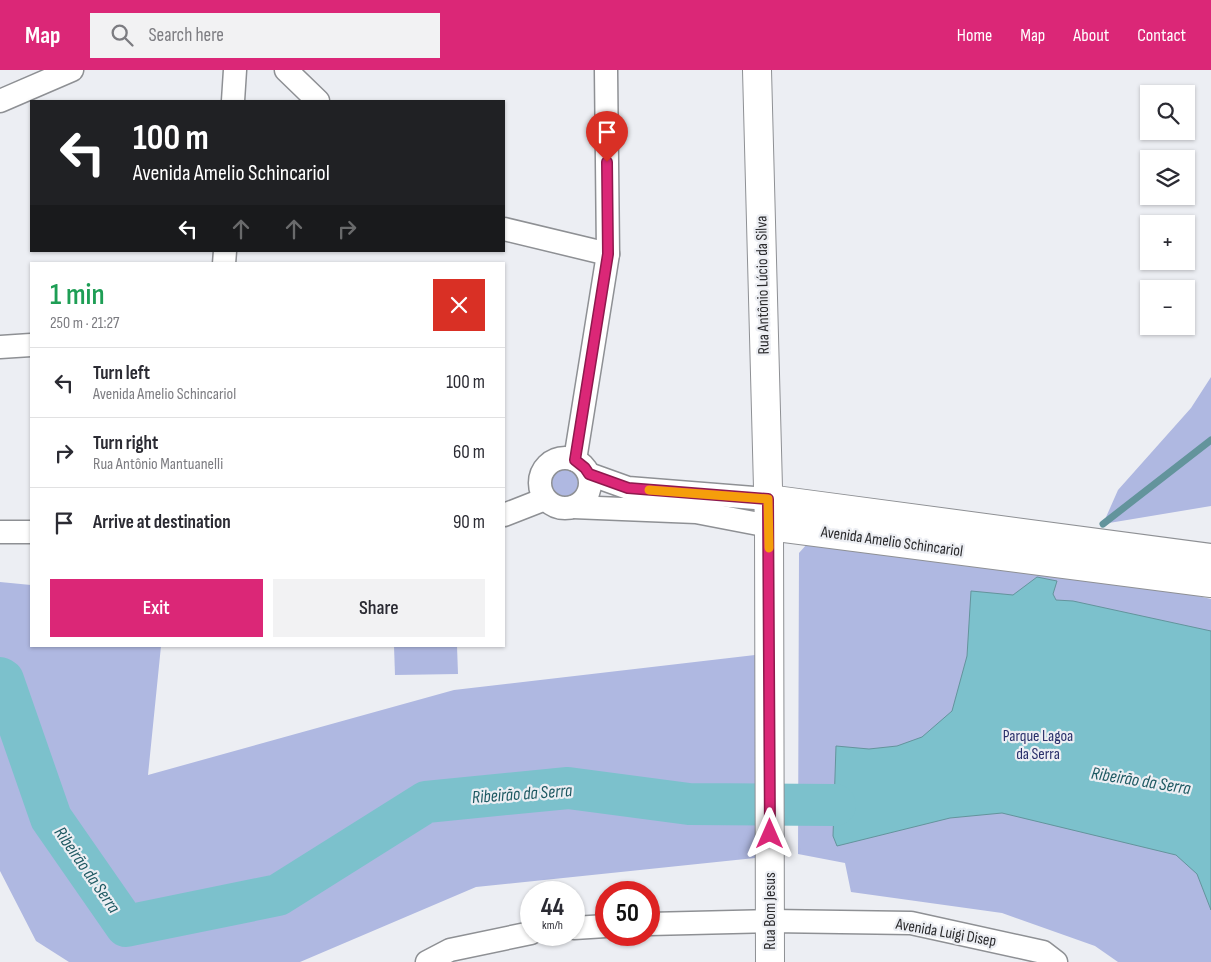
<!DOCTYPE html>
<meta charset="utf-8">
<style>
body{margin:0;font-family:"Sofia Sans Condensed",sans-serif;background:#f2f2f3;color:#2b2b33;height:100vh;display:flex;flex-direction:column;font-size:19px;white-space:nowrap}
*{box-sizing:border-box;margin:0}
p{font-size:16px;color:#7c7c81}
.icon{flex:none;width:28px;height:28px;fill:none;stroke:currentColor;stroke-width:2;stroke-linecap:round;stroke-linejoin:round}
.map{position:relative;flex:1;overflow:hidden}
.details{position:absolute;left:30px;top:192px;width:475px;height:385px;display:flex;flex-direction:column;background:#fff;border-radius:0px;box-shadow:0 1px 4px #0004}
.details>*{flex:none}
.banner{position:absolute;left:30px;top:30px;width:475px;height:152px;border-radius:0px;box-shadow:0 1px 4px #0004;background:#202124;color:#fff;overflow:hidden}
.fabs{position:absolute;left:1140px;top:15px;display:grid;gap:10px}
.fabs a{display:grid;place-items:center;width:55px;height:55px;border-radius:0px;background:#fff;box-shadow:0 1px 4px #0004;font-size:25px}
.speed{position:absolute;left:520px;top:811px;display:flex;gap:10px;font-size:25px;font-weight:700;text-align:center}
.speed>*{display:grid;place-content:center;width:65px;height:65px;border-radius:50%;background:#fff;box-shadow:0 1px 4px #0004;line-height:1}
.speed small{font-size:12px;font-weight:400}
.speed .limit{border:8px solid #d22;background:#fff;color:#111}
.pin{position:absolute;display:grid;place-items:center;width:42px;height:42px;color:#fff;margin:-51px -21px;border-radius:50% 50% 50% 0;rotate:-45deg;box-shadow:0 0 5px #0007}
.pin .icon{rotate:45deg}
.me{position:absolute;width:55px;margin:-28px;rotate:0deg;stroke-linejoin:round;filter:drop-shadow(0 0 4px #0008)}
.turn{display:flex;align-items:center;gap:18px;height:105px;padding:0 20px;font-size:22px}
.turn .icon{width:65px;height:65px;stroke-width:2.5}
.turn b{display:block;font-size:35px;line-height:42px}
.lanes{display:flex;align-items:center;height:48px;padding:0 20px;background:#0003;justify-content:center;gap:25px;direction:ltr}
.lanes .off{opacity:.35}
.round{display:grid;place-items:center;flex:none;width:52px;height:52px;border-radius:0px;background:#f2f2f3}
.head{display:flex;align-items:center;justify-content:space-between;height:85px;padding:0 20px}
h1{font-size:30px;font-weight:600;line-height:38px;color:#1e9e55}
.action{display:flex;gap:10px;margin-top:auto;padding:10px 20px}
.action a{flex:1;height:58px;border-radius:0px;background:#db2777;color:#fff;font-size:20px;font-weight:600;line-height:58px;text-align:center}
.action a+a{background:#f2f2f3;color:#2b2b33}
ul{padding:0;list-style:none}
li{display:flex;align-items:center;gap:15px;height:70px;padding:0 20px;border-top:1px solid #e1e1e2}
li div{flex:1}
li b{display:block;font-size:19px}
li em{font-style:normal}
header{display:flex;align-items:center;gap:30px;box-sizing:border-box;height:70px;padding:0 25px;background:#db2777;color:#fff}
header strong{font-size:24px}
nav{display:flex;gap:28px;margin-inline-start:auto;font-size:18px}
.search{width:350px;height:45px;background:#f2f2f3;display:flex;align-items:center;gap:12px;box-sizing:border-box;padding:0 18px;border-radius:0px;color:#7c7c81;font-size:19px}
.map>svg:first-child{display:block}
.green{fill:#afb8e1}
.water{fill:#7cc1cc;stroke:#63949c}
.lines{fill:none;stroke-linecap:round;stroke-linejoin:round}
.stream{stroke:#63949c;stroke-width:7}
.river{stroke:#7cc1cc;stroke-width:42}
.minor-casing{stroke:#8e9094;stroke-width:25}
.major-casing{stroke:#8e9094;stroke-width:30}
.minor{stroke:#fff;stroke-width:22}
.major{stroke:#fff;stroke-width:28}
.route-casing{stroke:#8e194d;stroke-width:12}
.route{stroke:#db2777;stroke-width:9}
.slow{stroke:#f59e0b;stroke-width:9}
.labels{text-anchor:middle;dominant-baseline:central;stroke-width:4.5;stroke-linejoin:round;paint-order:stroke}
.street-label{font-size:16px;fill:#2a2a2c;stroke:#eceef3}
.park-label{font-size:16px;fill:#292f6a;stroke:#eceef3}
.water-label{font-size:18px;font-style:italic;fill:#1e5962;stroke:#eceef3}
</style>
<header>
<strong>Map</strong>
<div class="search"><svg class="icon" aria-label="search" viewBox="0 0 24 24"><circle cx="10" cy="10" r="6"/><path d="M15 15l6 6"/></svg>Search here</div>
<nav><a>Home</a><a>Map</a><a>About</a><a>Contact</a></nav>
</header>
<div class="map">
<svg width="1211" height="892" viewBox="0 0 1211 892">
<rect width="100%" height="100%" fill="#eceef3"/>
<g class="green">
<polygon points="1211,307 1211,436 1103,454 1118,420 1191,338"/>
<circle cx="564" cy="413" r="14"/>
<polygon points="807,474 1172,520 1211,529 1211,892 1118,892 1095,876 1002,843 851,822 845,793 798,784 799,483"/>
<polygon points="0,512 31,515 31,576 161,576 148,705 454,620 755,585 755,788 476,817 300,892 69,892 36,871 0,801"/>
<polygon points="394,576 457,576 458,604 395,605"/>
</g>
<polygon class="water" points="1037,507 1057,511 1053,524 1056,530 1073,531 1211,561 1211,840 1197,804 1176,785 1002,743 950,748 837,776 833,766 836,676 869,679 897,676 922,667 952,641 967,586 971,521 1013,525"/>
<g class="lines">
<polyline class="stream" points="1103,454 1211,370"/>
<polyline class="river" points="0,608 3,610 51,748 126,856 278,825 426,732 568,718 689,734 835,735"/>
<g class="minor-casing">
<g id="minor">
<polyline points="286,0 318,31"/>
<polyline points="0,31 72,0"/>
<polyline points="233,31 235,0"/>
<polyline points="504,159 608,184"/>
<polyline points="224,194 225,181"/>
<polyline points="0,277 31,275"/>
<circle cx="565" cy="413" r="25"/>
<polyline points="575,390 608,184 606,0"/>
<polyline points="589,404 628,418 768,429"/>
<polyline points="573,437 696,442 769,456"/>
<polyline points="504,445 545,429"/>
<polyline points="0,462 31,462"/>
<polyline points="649,854 771,851 911,853 1043,882 1056,892"/>
<polyline points="574,858 606,856"/>
<polyline points="427,892 450,880 531,863"/>
</g>
</g>
<g class="major-casing">
<g id="major">
<polyline points="757,0 769,456 770,892"/>
<polyline points="768,429 1211,488"/>
<polyline points="769,456 1211,513"/>
</g>
</g>
<use href="#minor" class="minor"/>
<use href="#major" class="major"/>
</g>
<g class="lines">
<g class="route-casing">
<polyline id="route" points="607,92 608,184 575,390 585,398 589,404 628,418 768,429 770,764"/>
</g>
<use href="#route" class="route"/>
<polyline class="slow" points="649,420 768,429 769,478"/>
</g>
<g class="labels">
<g class="street-label">
<text transform="translate(763 215) rotate(-91)">Rua Antônio Lúcio da Silva</text>
<text transform="translate(892 472) rotate(8)">Avenida Amelio Schincariol</text>
<text transform="translate(770 841) rotate(-90)">Rua Bom Jesus</text>
<text transform="translate(946 863) rotate(10)">Avenida Luigi Disep</text>
</g>
<g class="park-label">
<text x="1038" y="666">Parque Lagoa<tspan x="1038" dy="18">da Serra</tspan></text>
</g>
<g class="water-label">
<text transform="translate(1141 711) rotate(9)">Ribeirão da Serra</text>
<text transform="translate(522 724) rotate(-4)">Ribeirão da Serra</text>
<text transform="translate(87 800) rotate(55)">Ribeirão da Serra</text>
</g>
</g>
</svg>
<div class="fabs">
<a><svg class="icon" aria-label="search" viewBox="0 0 24 24"><circle cx="10" cy="10" r="6"/><path d="M15 15l6 6"/></svg></a>
<a><svg class="icon" aria-label="layers" viewBox="0 0 24 24"><path d="M12 4l9 5-9 5-9-5zM3 14l9 5 9-5"/></svg></a>
<a>+</a>
<a>−</a>
</div>
<div class="speed"><div>44<small>km/h</small></div><div class="limit">50</div></div>
<div class="pin" style="left:607px;top:92px;background:#d93025"><svg class="icon" aria-label="arrive" viewBox="0 0 24 24"><path d="M6 21V4h12l-3 4 3 4H6"/></svg></div>
<svg class="me" style="left:770px;top:764px" viewBox="-20 -20 40 40"><path d="M0-17L14 15 0 8-14 15z" fill="#db2777" stroke="#fff" stroke-width="4"/></svg>
<div class="banner">
<div class="turn"><svg class="icon" aria-label="left" viewBox="0 0 24 24"><path d="M17 20v-9H6M10 6l-5 5 5 5"/></svg><div><b>100 m</b>Avenida Amelio Schincariol</div></div>
<div class="lanes"><svg class="icon" aria-label="left" viewBox="0 0 24 24"><path d="M17 20v-9H6M10 6l-5 5 5 5"/></svg><svg class="icon off" aria-label="ahead" viewBox="0 0 24 24"><path d="M12 20V5M6 11l6-6 6 6"/></svg><svg class="icon off" aria-label="ahead" viewBox="0 0 24 24"><path d="M12 20V5M6 11l6-6 6 6"/></svg><svg class="icon off" aria-label="right" viewBox="0 0 24 24"><path d="M7 20v-9h11M14 6l5 5-5 5"/></svg></div>
</div>
<section class="details">
<div class="head"><div><h1>1 min</h1><p>250 m · 21:27</p></div><a class="round" style="background:#d93025;color:#fff"><svg class="icon" aria-label="close" viewBox="0 0 24 24"><path d="M6 6l12 12M18 6L6 18"/></svg></a></div>
<ul>
<li><svg class="icon" aria-label="left" viewBox="0 0 24 24"><path d="M17 20v-9H6M10 6l-5 5 5 5"/></svg><div><b>Turn left</b><p>Avenida Amelio Schincariol</p></div><em>100 m</em></li>
<li><svg class="icon" aria-label="right" viewBox="0 0 24 24"><path d="M7 20v-9h11M14 6l5 5-5 5"/></svg><div><b>Turn right</b><p>Rua Antônio Mantuanelli</p></div><em>60 m</em></li>
<li><svg class="icon" aria-label="arrive" viewBox="0 0 24 24"><path d="M6 21V4h12l-3 4 3 4H6"/></svg><div><b>Arrive at destination</b></div><em>90 m</em></li>
</ul>
<div class="action"><a>Exit</a><a>Share</a></div>
</section>
</div>
